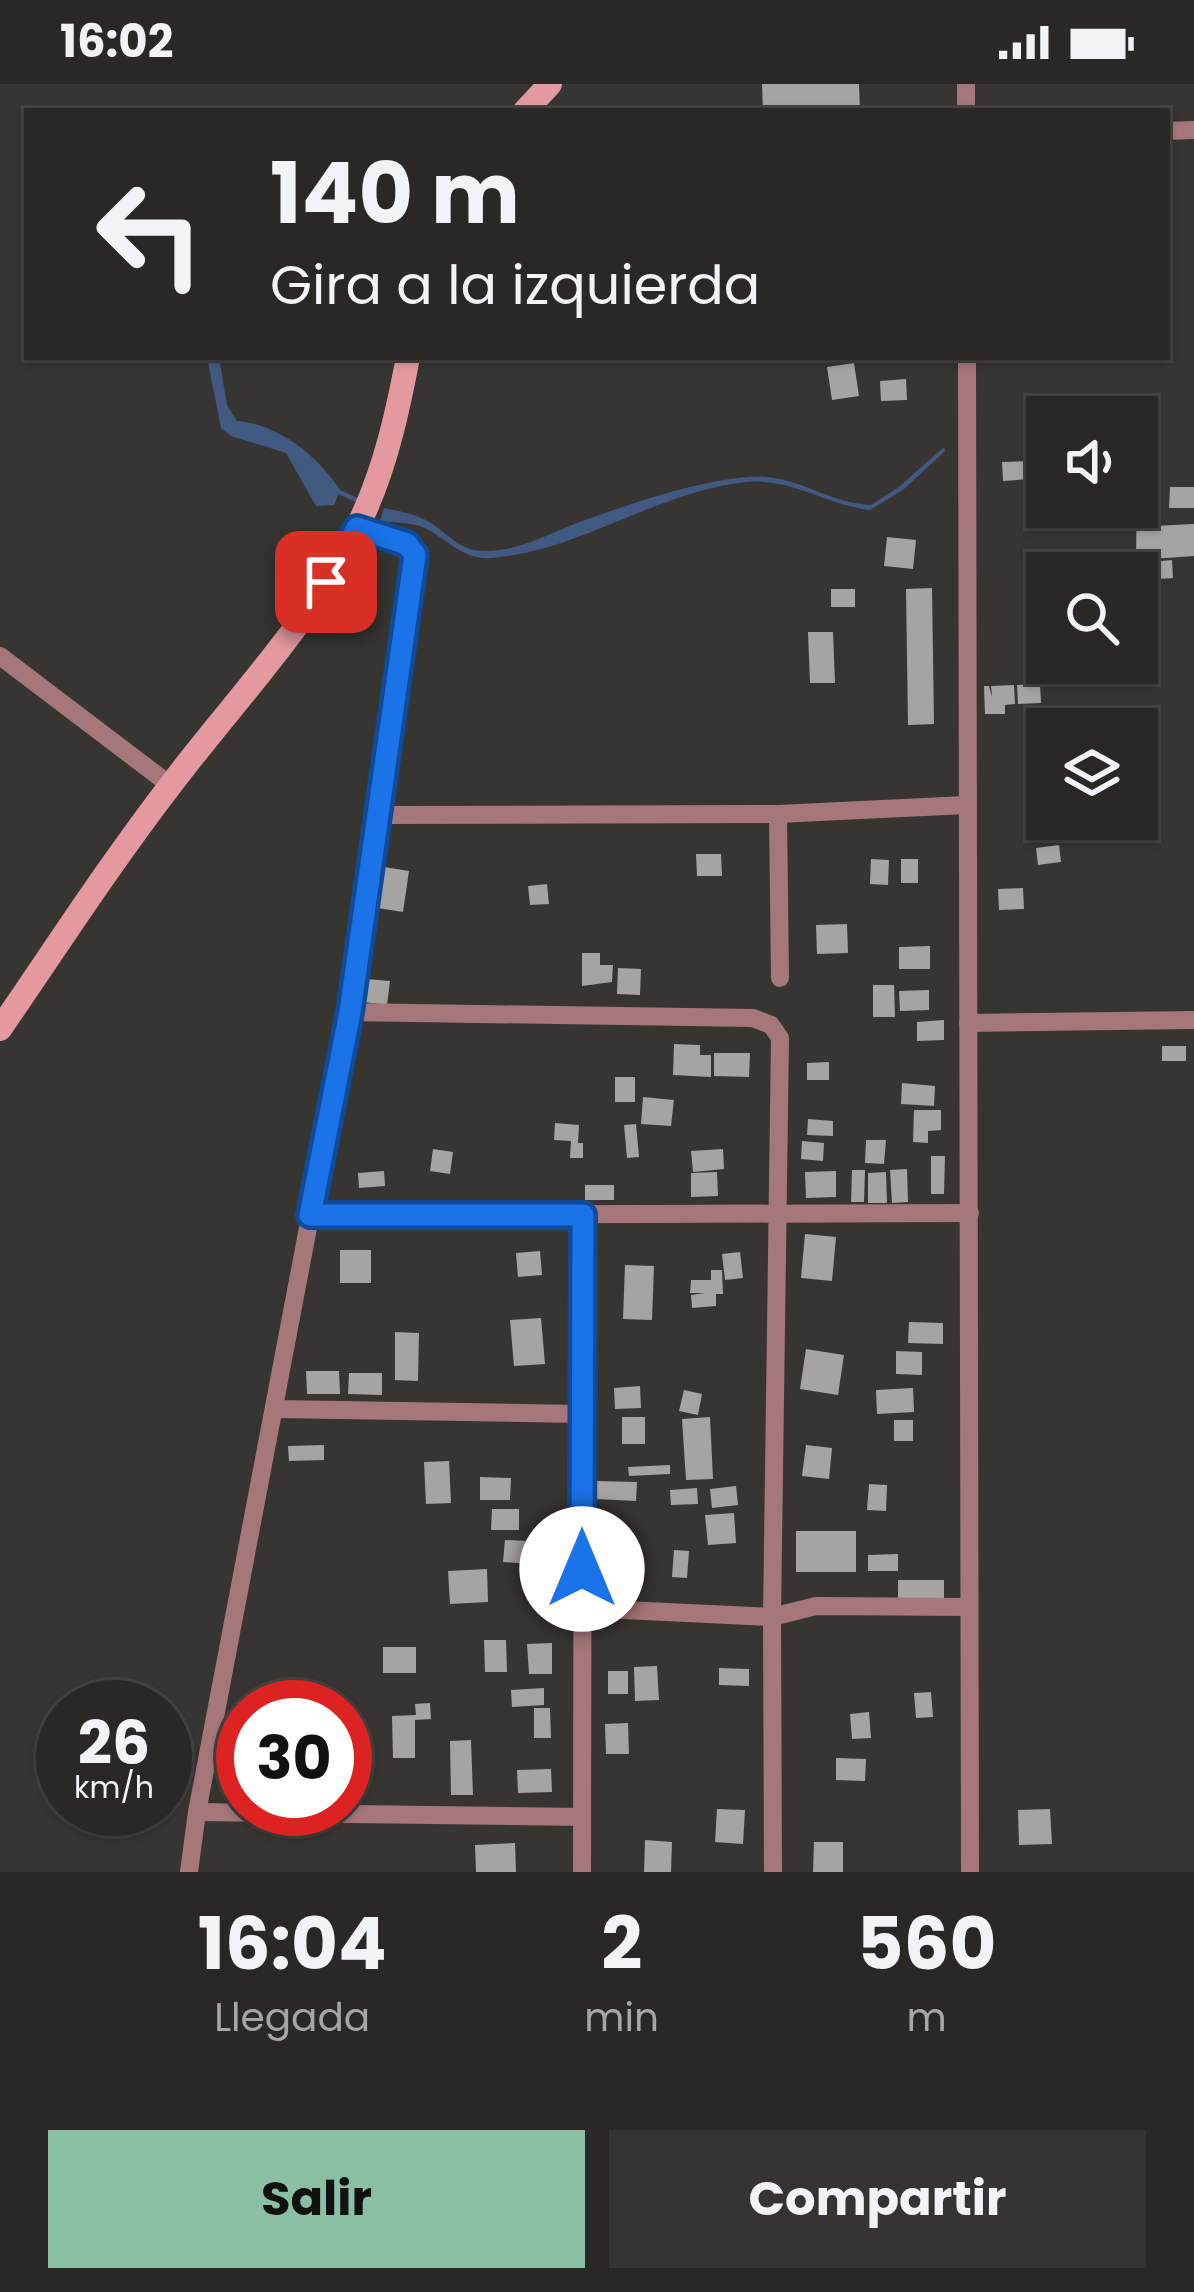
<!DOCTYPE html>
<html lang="es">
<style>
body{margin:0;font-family:Poppins,sans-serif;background:#353432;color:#f1f3f6;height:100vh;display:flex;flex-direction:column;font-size:45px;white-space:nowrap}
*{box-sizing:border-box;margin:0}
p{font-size:39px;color:#a5a6a7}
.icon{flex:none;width:66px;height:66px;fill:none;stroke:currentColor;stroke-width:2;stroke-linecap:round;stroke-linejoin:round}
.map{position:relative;height:1788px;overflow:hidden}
.side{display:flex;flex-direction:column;background:#292826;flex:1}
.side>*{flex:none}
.hud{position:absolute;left:24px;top:24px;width:1146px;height:252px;border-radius:0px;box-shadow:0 3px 9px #0004,0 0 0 3px #454443;background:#292826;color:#f1f3f6;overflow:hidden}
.fabs{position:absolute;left:1026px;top:312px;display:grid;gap:24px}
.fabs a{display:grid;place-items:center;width:132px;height:132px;border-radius:0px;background:#292826;box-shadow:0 3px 9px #0004,0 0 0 3px #454443;font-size:60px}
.speed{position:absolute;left:36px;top:1596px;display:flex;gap:24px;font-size:60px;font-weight:700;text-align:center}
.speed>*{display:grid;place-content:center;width:156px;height:156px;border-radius:50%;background:#292826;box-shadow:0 3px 9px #0004,0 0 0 3px #454443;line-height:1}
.speed small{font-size:30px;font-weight:400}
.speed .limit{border:18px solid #d22;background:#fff;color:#111}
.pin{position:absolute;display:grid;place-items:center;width:102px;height:102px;color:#fff;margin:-51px;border-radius:24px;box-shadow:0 6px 18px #0006}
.me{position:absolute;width:132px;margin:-66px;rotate:0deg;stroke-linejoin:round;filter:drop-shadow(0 0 9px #0008)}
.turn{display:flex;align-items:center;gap:42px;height:252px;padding:0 48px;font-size:54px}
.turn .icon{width:156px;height:156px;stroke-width:2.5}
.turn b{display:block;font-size:84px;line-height:102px}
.eta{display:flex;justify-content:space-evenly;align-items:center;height:204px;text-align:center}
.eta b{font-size:72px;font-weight:700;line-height:84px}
.action{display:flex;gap:24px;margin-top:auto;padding:24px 48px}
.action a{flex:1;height:138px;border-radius:0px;background:#8abfa5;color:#111;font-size:48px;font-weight:700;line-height:138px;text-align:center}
.action a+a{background:#353432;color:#f1f3f6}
.status{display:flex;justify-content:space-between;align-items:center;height:84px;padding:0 60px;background:#292826;direction:ltr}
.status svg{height:33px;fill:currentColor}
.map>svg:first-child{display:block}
.water{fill:#425982}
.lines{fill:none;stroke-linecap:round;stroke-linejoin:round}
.stream{stroke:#425982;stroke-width:4.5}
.building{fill:#a8a3a3}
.minor{stroke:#a5767a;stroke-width:18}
.secondary{stroke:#e499a0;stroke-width:24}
.route-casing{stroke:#114b97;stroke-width:30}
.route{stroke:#1a73e8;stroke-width:21}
</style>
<div class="status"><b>16:02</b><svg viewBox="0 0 49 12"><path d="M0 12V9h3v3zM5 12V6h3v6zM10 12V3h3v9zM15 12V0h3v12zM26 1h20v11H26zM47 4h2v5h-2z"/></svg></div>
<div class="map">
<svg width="1194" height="1788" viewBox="0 0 1194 1788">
<rect width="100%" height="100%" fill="#373532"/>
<g class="water">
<path d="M207,273h12l8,48 10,16c41,3 81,35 103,69l-6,15 -18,1 -30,-53 -55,-17 -10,-8z"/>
<path d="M944,363l1,4 -42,39 -33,20c-44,-5 -78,-32 -124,-28 -88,9 -168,70 -255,76 -28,2 -43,-18 -66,-30 -13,-6 -31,-5 -45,-7l4,-13c15,3 30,6 44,13 15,9 29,26 46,29 42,6 77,-19 114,-31 48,-17 109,-38 160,-42 49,-4 77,26 123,28l28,-18z"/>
</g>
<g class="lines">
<polyline class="stream" points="339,408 361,418"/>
</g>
<g class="building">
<polygon points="762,0 859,0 860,27 763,27"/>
<polygon points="854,279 859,312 832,316 827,283"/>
<polygon points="906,295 907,316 881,317 880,297"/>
<polygon points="1030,377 1031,395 1003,397 1002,378"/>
<polygon points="1137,403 1151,403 1152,442 1194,440 1194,472 1136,476"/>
<polygon points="1170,403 1194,403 1194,424 1169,424"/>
<polygon points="1044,423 1073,423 1073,442 1044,443"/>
<polygon points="1075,423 1132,423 1133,446 1100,447 1099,434 1075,434"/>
<polygon points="887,453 916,456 913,485 884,482"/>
<polygon points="1172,476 1173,494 1145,496 1143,479"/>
<polygon points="932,504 934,640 908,641 906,505"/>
<rect x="831" y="505" width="24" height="18"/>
<polygon points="808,548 833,548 835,599 810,599"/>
<polygon points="1040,600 1041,619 1018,620 1017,601"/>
<polygon points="1014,601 1015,620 1005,621 1005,630 985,630 984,602 989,602 992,613 991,602"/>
<polygon points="1059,761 1061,778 1038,781 1036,764"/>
<polygon points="696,770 721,770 722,792 697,792"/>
<polygon points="871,775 889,776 888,801 870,800"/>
<rect x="901" y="775" width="17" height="24"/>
<polygon points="378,782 409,787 403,828 371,823"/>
<polygon points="547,800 549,820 530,821 528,802"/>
<polygon points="1023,804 1024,825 999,826 998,805"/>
<polygon points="847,840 848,869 817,870 816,841"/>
<polygon points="930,862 930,885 899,885 899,863"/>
<polygon points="582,869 600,869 600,881 613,881 612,898 582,902"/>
<polygon points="618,884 641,885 640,911 617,910"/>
<polygon points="366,895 390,897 387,921 364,918"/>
<polygon points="873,901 894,901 895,933 873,933"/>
<polygon points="929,906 929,926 900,927 899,907"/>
<polygon points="944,936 944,956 917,957 917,938"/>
<polygon points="674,960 700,961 700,971 711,971 711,993 673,991"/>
<rect x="1162" y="962" width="24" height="15"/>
<polygon points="714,969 750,969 749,993 714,992"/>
<polygon points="829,978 829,996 807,996 807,979"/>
<rect x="615" y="993" width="20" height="25"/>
<polygon points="902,999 935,1002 934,1022 901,1020"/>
<polygon points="643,1013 674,1016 671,1042 641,1040"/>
<polygon points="914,1026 941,1026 941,1046 928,1047 928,1059 913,1058"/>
<polygon points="808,1035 833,1037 833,1052 807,1051"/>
<polygon points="555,1039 579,1041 578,1059 583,1059 583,1074 570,1074 571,1057 554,1056"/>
<polygon points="636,1040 639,1073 627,1074 624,1041"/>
<polygon points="866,1056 886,1056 884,1080 865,1079"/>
<polygon points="802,1057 824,1059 823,1077 801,1075"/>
<polygon points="433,1065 453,1068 450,1090 430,1087"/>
<polygon points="723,1065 724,1085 693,1088 691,1067"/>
<polygon points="931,1072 945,1072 944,1110 931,1110"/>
<polygon points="907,1085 908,1118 892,1119 890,1086"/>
<polygon points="852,1086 865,1086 864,1118 851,1118"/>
<polygon points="384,1087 385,1102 359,1104 358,1089"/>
<polygon points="836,1087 836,1113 806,1114 805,1088"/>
<polygon points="717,1088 718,1112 691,1113 691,1089"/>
<polygon points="886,1088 887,1119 868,1119 868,1089"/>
<rect x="585" y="1101" width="29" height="15"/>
<polygon points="805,1150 836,1153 832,1197 801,1194"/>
<rect x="340" y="1166" width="31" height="33"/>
<polygon points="540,1167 542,1191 518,1193 516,1169"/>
<polygon points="740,1168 743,1194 725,1196 722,1170"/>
<polygon points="625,1181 654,1182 652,1236 623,1235"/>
<polygon points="711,1186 722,1186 723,1210 716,1210 716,1222 692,1224 691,1211 705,1209 690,1209 691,1196 711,1196"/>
<polygon points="541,1234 545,1280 514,1282 510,1236"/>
<polygon points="909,1238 943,1239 943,1260 908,1259"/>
<polygon points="395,1248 419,1249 418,1297 395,1296"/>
<polygon points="806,1265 844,1271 838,1311 800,1305"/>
<polygon points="896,1267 922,1268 922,1291 896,1290"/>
<polygon points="306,1287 339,1287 340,1310 307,1310"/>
<polygon points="349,1289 382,1289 382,1311 348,1310"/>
<polygon points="640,1302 641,1324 615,1325 614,1304"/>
<polygon points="913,1304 914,1328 877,1330 876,1306"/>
<polygon points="684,1306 702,1310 698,1331 679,1327"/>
<rect x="622" y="1333" width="23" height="27"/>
<polygon points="710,1333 713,1395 686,1396 682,1335"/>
<rect x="894" y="1336" width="19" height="21"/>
<polygon points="324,1361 324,1376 289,1377 288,1362"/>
<polygon points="806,1361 832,1364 829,1395 802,1392"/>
<polygon points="449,1377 451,1419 426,1420 424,1378"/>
<polygon points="670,1381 670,1390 629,1392 628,1383"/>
<polygon points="480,1393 511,1394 510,1416 480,1416"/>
<polygon points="597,1397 637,1398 636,1417 596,1415"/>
<polygon points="869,1400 887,1401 886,1427 867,1426"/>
<polygon points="736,1402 738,1421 712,1424 710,1405"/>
<polygon points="697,1404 698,1420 671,1421 670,1406"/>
<polygon points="492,1425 519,1425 519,1446 491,1446"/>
<polygon points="734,1429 736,1459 708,1461 705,1431"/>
<rect x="796" y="1447" width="60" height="41"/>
<polygon points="505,1456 531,1457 530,1480 503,1478"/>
<polygon points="674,1466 689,1467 687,1494 672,1493"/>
<polygon points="898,1470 898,1487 868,1487 868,1471"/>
<polygon points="487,1485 488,1518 450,1520 448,1487"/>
<polygon points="898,1496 944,1496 944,1517 898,1516"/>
<polygon points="563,1499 565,1515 540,1518 539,1501"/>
<polygon points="484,1556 506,1556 507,1588 485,1588"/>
<polygon points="552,1559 552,1590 529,1590 527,1560"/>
<rect x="383" y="1563" width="33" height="26"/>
<polygon points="657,1582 659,1616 635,1617 634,1583"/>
<polygon points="719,1584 749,1585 749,1602 719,1601"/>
<rect x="608" y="1587" width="20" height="23"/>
<polygon points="544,1604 544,1621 512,1623 511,1606"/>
<polygon points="931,1608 933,1633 916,1634 914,1609"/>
<polygon points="430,1619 431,1635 415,1636 415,1674 393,1674 392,1632 416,1631 415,1620"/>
<polygon points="534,1624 550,1624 551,1654 534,1654"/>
<polygon points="869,1628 871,1654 852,1655 850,1630"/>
<polygon points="628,1639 629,1670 606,1670 605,1640"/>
<polygon points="471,1656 473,1711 451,1711 450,1657"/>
<polygon points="836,1674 866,1675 865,1697 836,1696"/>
<polygon points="551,1685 552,1708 518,1709 517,1686"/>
<polygon points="717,1725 745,1726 743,1760 715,1758"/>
<polygon points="1050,1725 1052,1760 1019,1761 1018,1726"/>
<polygon points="645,1756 672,1758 671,1788 644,1788"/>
<polygon points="814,1758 843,1758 843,1788 813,1788"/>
<polygon points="515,1759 516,1788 476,1788 475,1761"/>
</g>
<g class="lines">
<g class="minor">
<polyline points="966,27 966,0"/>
<polyline points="1167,47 1194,46"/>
<polyline points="967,273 970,1788"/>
<polyline points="0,572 170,701"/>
<polyline points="778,730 780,894"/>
<polyline points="380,731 778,730 966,721"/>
<polyline points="349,928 753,934 771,941 780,954 772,1533 773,1788"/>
<polyline points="968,939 1194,936"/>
<polyline points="310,1131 970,1129"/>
<polyline points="276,1325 581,1330"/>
<polyline points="582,1524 772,1533 816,1522 969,1523"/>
<polyline points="197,1728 582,1733"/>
<polyline points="189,1788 197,1728 349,928 415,471 407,460 357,444"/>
<polyline points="582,1788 583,1131"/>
</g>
<g class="secondary">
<polyline points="525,27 550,0"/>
<path d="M0,945c57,-83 112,-168 173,-247 65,-86 146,-168 190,-267 23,-50 35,-105 45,-158"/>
</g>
</g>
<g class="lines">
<g class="route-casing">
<polyline id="route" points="326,498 357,444 407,460 415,471 350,928 310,1131 583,1131 582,1485"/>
</g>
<use href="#route" class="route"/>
</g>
</svg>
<div class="fabs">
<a><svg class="icon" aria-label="sound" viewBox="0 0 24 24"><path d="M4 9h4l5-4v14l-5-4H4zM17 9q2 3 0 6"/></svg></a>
<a><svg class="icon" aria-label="search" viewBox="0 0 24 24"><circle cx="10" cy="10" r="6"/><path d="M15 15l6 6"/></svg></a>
<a><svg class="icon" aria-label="layers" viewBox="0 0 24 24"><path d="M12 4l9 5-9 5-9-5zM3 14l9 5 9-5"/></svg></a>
</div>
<div class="speed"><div>26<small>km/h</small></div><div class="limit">30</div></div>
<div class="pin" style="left:326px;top:498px;background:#d93025"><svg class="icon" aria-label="arrive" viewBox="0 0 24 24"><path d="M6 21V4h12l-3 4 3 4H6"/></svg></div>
<svg class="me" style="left:582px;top:1485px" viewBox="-20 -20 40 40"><circle r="19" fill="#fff"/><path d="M0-13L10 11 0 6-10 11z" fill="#1a73e8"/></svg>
<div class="hud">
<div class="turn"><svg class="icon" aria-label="left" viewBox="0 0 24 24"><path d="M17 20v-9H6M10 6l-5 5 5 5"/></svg><div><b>140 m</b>Gira a la izquierda</div></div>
</div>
</div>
<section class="side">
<div class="eta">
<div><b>16:04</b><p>Llegada</p></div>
<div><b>2</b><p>min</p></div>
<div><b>560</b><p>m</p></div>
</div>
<div class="action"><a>Salir</a><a>Compartir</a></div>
</section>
